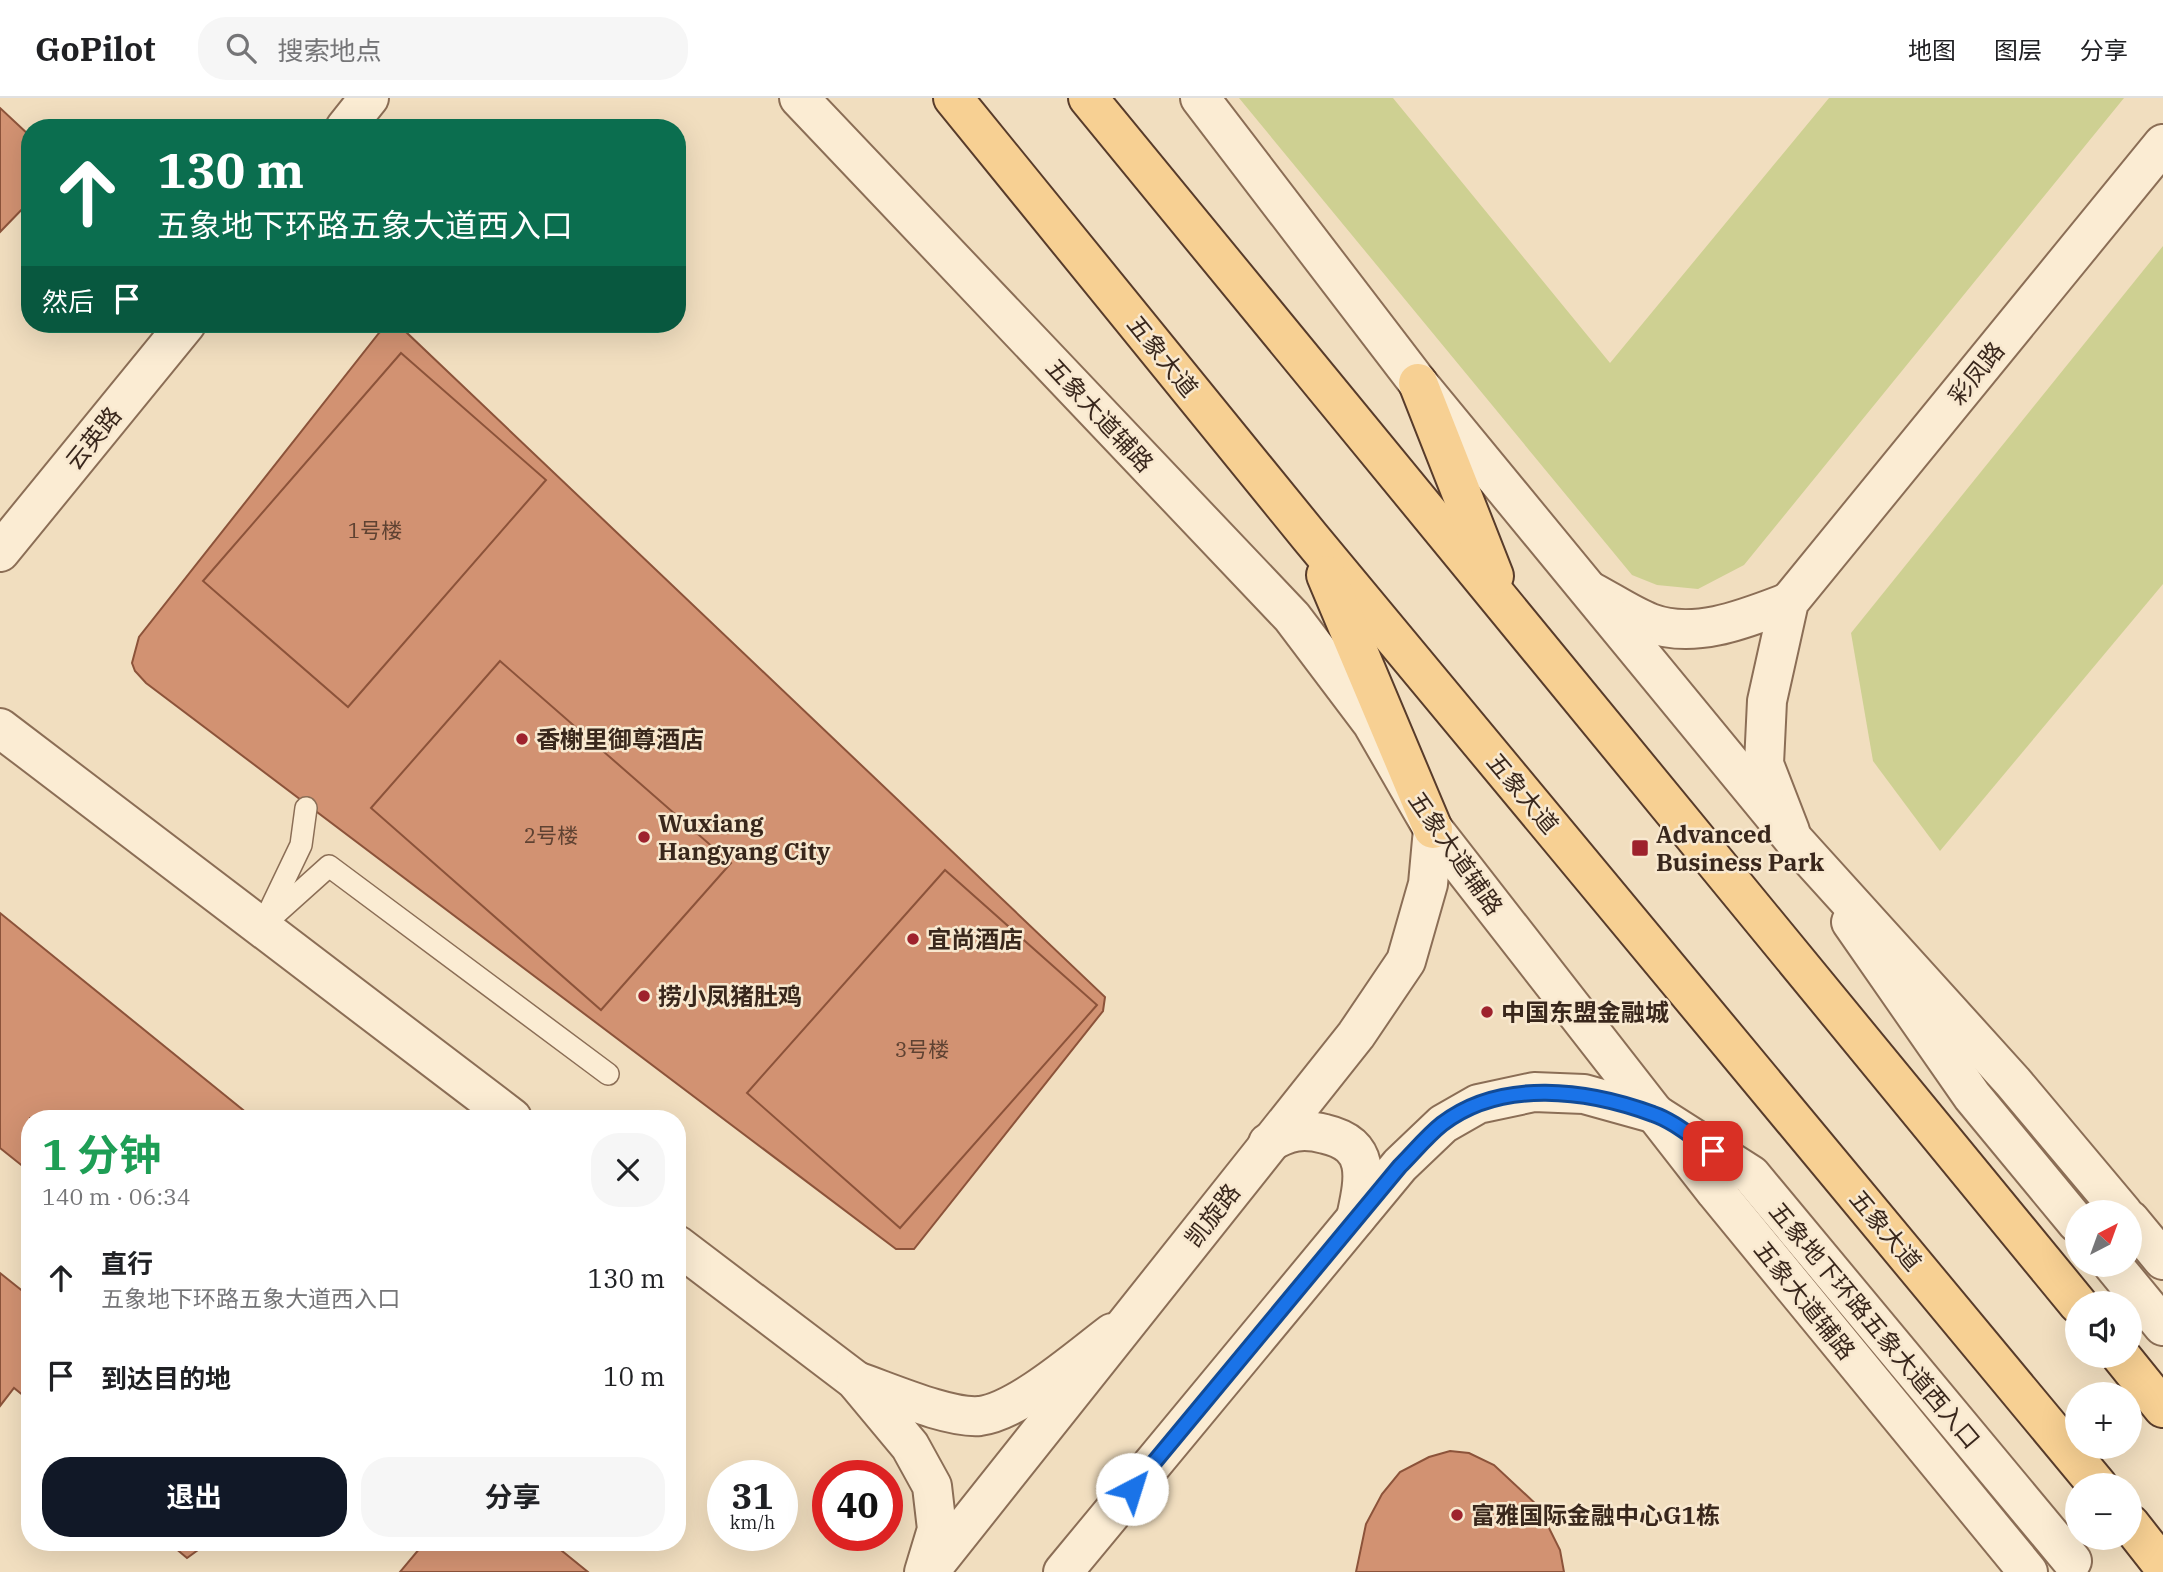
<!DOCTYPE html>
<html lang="zh">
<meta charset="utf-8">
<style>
body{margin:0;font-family:"IBM Plex Serif","Noto Sans SC",serif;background:#f6f6f6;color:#202124;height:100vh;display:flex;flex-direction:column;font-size:26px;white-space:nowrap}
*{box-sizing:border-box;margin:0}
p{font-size:23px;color:#757577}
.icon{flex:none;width:38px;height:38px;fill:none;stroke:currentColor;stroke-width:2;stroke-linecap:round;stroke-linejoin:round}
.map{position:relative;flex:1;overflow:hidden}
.side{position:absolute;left:21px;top:1012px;width:665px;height:441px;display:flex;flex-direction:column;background:#fff;border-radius:28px;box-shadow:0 7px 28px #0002}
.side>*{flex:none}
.top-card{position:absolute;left:21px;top:21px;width:665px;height:214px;border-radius:28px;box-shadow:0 7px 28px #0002;background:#0b6e4f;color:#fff;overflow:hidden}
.needle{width:46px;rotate:41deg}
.controls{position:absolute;left:2065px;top:1102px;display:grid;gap:14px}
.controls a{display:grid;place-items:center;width:77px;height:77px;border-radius:50%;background:#fff;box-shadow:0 7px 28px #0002;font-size:35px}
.speed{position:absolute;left:707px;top:1362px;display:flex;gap:14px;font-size:35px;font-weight:700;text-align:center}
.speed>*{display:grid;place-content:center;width:91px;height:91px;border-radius:50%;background:#fff;box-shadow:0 7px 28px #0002;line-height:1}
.speed small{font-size:18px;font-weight:400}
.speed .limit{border:10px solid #d22;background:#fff;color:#111}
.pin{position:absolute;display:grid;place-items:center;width:60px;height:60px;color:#fff;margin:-30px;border-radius:14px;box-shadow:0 4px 10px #0006}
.me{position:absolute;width:77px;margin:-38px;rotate:40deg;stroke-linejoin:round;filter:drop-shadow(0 0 5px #0008)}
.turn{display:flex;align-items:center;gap:24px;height:147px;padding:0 21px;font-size:32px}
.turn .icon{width:91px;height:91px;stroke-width:2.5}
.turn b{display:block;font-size:49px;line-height:60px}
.then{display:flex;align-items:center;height:66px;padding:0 21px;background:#0003;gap:14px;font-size:26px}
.round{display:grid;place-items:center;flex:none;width:74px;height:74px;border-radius:28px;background:#f6f6f6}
.headline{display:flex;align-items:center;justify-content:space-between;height:119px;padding:0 21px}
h1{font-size:42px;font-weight:700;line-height:52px;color:#1e9e55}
.primary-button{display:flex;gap:14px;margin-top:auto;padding:14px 21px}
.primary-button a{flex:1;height:80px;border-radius:28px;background:#111827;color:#fff;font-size:28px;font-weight:700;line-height:80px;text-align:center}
.primary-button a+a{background:#f6f6f6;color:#202124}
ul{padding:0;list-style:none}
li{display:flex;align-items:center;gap:21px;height:98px;padding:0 21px}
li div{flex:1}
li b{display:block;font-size:26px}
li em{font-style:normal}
header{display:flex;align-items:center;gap:42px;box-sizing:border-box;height:98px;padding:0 35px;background:#fff;border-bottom:2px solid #e0e0e0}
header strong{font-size:33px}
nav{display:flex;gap:38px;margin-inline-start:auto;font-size:24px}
.search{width:490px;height:63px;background:#f6f6f6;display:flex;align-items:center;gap:18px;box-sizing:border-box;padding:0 24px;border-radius:28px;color:#757577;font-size:26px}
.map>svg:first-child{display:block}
.green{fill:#ced092}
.building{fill:#d29272;stroke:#8c533a;stroke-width:2}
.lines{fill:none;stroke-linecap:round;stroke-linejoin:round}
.service-casing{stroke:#8b6e56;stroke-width:24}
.minor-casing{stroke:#8b6e56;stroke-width:42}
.tertiary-casing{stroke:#8b6e56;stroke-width:42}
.primary-casing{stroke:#583c2b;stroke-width:42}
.service{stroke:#fbecd3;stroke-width:21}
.minor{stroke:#fbecd3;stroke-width:38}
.tertiary{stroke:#fbecd3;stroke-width:38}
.primary{stroke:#f7d093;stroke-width:38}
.route-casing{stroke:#114b97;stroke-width:18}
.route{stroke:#1a73e8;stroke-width:12}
.poi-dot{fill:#9e222d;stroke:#f8e8cf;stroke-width:2.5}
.labels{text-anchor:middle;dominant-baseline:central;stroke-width:5;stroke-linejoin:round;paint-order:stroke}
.number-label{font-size:21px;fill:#5f4232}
.street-label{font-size:24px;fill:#39271c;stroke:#f8e8cf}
.poi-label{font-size:24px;font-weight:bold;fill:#39271c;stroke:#f8e8cf;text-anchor:start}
</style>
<header>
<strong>GoPilot</strong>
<div class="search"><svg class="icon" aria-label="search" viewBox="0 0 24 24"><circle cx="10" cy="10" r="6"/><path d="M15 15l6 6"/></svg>搜索地点</div>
<nav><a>地图</a><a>图层</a><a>分享</a></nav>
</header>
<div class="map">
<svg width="2163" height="1474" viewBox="0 0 2163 1474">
<rect width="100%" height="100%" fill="#f1debf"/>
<g class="green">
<polygon points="1239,0 1393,0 1610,265 1829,0 2124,0 1744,467 1698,491 1657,487 1632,477"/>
<polygon points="2163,148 2163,486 1940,753 1873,663 1851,535"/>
</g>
<g class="building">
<polygon points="0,10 30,38 30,103 0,134"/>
<polygon points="387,229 406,234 1105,899 1103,913 914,1151 896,1151 146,585 135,573 132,565 139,539 379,235"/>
<polygon points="401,255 546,382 348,609 203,483"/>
<polygon points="500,563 731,765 601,912 371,710"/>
<polygon points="945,772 1097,907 900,1130 747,995"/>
<polygon points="0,815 253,1020 30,1020 30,1074 0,1050"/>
<polygon points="0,1175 30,1199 30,1303 14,1290 0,1308"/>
<polygon points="1450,1353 1469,1355 1494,1367 1538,1408 1560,1452 1564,1474 1356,1474 1366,1426 1382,1396 1400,1374 1429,1359"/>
<polygon points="168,1444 209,1444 187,1460"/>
<polygon points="425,1444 551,1444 588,1474 400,1474"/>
</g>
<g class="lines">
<g class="service-casing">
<g id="service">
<polyline points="267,818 301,747 306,710"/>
<polyline points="261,829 329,768 608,976"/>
</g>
</g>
<g class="minor-casing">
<g id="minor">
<polyline points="345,30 369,0"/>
<polyline points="0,454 186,226"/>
<path d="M1592,494c19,10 38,23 58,31 45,17 97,-5 139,-21"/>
<polyline points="0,630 512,1020"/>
<polyline points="1790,733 1764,666 1767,603 1789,504 2163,46"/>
<polyline points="1851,824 1972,998 2077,1125"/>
<polyline points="1660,1019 1751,1077 2072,1463"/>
<polyline points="677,1147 855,1282 910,1348 932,1388 937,1431 924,1474"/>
<polyline points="2113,1167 2163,1228"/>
<path d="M856,1283c30,10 93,38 124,35 39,-5 100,-59 132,-83"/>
</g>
</g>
<g class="tertiary-casing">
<g id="tertiary">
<polyline points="799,0 1292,519 1372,625 1433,731 1716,1094 2028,1474"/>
<polyline points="1200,0 1418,285 1793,741 2013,984 2123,1115"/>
<path d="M1268,1045c21,-12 34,-15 57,-9 48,11 39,46 31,84"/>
<polyline points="2130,1122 2163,1162"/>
<polyline points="929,1474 1356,937 1406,863 1428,786 1433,731"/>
<polyline points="1063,1474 1400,1067 1443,1026 1478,1006 1534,994 1584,996 1656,1016"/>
</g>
</g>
<g class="primary-casing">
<g id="primary">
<polyline points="953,0 1310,439 2098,1388"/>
<polyline points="1088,0 2078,1206"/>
<polyline points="1418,285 1494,478"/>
<polyline points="1326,477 1433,731"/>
<polyline points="2121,1258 2163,1310"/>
<polyline points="2130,1426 2163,1468"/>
</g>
</g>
<use href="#service" class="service"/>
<use href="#minor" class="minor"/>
<use href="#tertiary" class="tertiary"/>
<use href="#primary" class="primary"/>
</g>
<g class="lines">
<g class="route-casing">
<path id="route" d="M1132,1391l268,-323c14,-14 27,-30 42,-42 60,-46 146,-34 211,-10 21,7 41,25 60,37"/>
</g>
<use href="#route" class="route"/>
</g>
<g class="poi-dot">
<circle cx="522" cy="641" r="7"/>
<circle cx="644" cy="739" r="7"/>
<rect x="1631" y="741" width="18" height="18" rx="3.5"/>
<circle cx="913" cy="841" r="7"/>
<circle cx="644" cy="898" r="7"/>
<circle cx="1487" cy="914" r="7"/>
<circle cx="1457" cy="1417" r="7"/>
</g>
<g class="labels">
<g class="number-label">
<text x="375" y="432">1号楼</text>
<text x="551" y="737">2号楼</text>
<text x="922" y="951">3号楼</text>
</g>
<g class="street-label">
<text transform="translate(1163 258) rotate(51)">五象大道</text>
<text transform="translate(1976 275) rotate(-51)">彩凤路</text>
<text transform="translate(1100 317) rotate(47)">五象大道辅路</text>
<text transform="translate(93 340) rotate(-51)">云英路</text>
<text transform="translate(1523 695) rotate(50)">五象大道</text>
<text transform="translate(1456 755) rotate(55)">五象大道辅路</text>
<text transform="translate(1212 1117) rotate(-52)">凯旋路</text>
<text transform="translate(1886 1132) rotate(50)">五象大道</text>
<text transform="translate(1805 1202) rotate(51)">五象大道辅路</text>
<text transform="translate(1875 1227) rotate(50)">五象地下环路五象大道西入口</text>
</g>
<g class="poi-label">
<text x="536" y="641">香榭里御尊酒店</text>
<text x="658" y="725">Wuxiang<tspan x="658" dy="28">Hangyang City</tspan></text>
<text x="1656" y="736">Advanced<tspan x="1656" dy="28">Business Park</tspan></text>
<text x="927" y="841">宜尚酒店</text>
<text x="658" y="898">捞小凤猪肚鸡</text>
<text x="1501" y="914">中国东盟金融城</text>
<text x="1471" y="1417">富雅国际金融中心G1栋</text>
</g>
</g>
</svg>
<div class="controls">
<a><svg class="needle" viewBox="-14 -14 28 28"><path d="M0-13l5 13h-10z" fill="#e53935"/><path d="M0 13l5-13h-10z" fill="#757577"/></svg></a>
<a><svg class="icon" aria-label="sound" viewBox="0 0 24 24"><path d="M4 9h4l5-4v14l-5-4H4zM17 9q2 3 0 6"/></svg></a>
<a>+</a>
<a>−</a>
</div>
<div class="speed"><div>31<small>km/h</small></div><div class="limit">40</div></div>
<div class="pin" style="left:1713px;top:1053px;background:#d93025"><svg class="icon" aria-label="arrive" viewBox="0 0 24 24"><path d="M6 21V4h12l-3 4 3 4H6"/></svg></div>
<svg class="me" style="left:1132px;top:1391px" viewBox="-20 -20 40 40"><circle r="19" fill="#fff"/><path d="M0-13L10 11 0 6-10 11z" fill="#1a73e8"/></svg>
<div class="top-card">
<div class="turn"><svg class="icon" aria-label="ahead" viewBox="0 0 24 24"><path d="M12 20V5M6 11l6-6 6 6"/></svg><div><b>130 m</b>五象地下环路五象大道西入口</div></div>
<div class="then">然后<svg class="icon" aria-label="arrive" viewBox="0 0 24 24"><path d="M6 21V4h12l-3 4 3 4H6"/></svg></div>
</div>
<section class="side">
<div class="headline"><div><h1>1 分钟</h1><p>140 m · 06:34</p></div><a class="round"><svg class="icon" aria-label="close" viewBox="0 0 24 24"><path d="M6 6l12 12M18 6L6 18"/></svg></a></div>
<ul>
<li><svg class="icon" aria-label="ahead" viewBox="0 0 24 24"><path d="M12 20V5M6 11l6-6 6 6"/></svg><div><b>直行</b><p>五象地下环路五象大道西入口</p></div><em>130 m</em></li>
<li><svg class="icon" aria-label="arrive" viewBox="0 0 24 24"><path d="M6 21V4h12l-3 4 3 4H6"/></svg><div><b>到达目的地</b></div><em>10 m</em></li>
</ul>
<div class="primary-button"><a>退出</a><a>分享</a></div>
</section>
</div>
